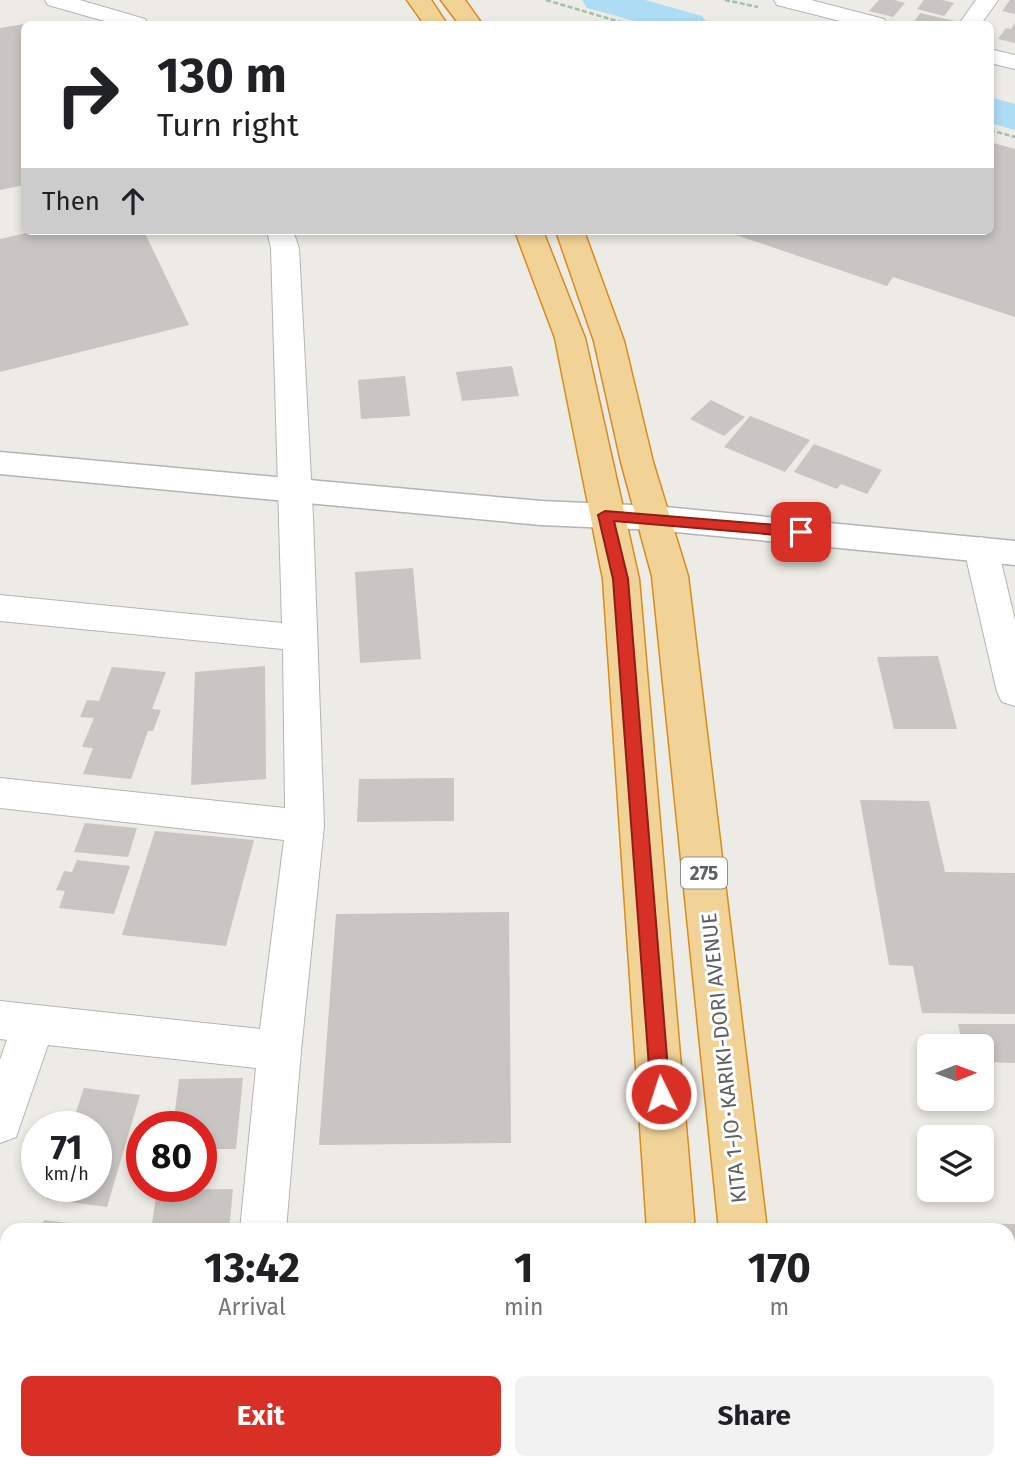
<!DOCTYPE html>
<meta charset="utf-8">
<style>
body{margin:0;font-family:"Fira Sans",sans-serif;background:#f2f2f2;color:#202124;height:100vh;display:flex;flex-direction:column;font-size:26px;white-space:nowrap}
*{box-sizing:border-box;margin:0}
p{font-size:23px;color:#757577}
.icon{flex:none;width:38px;height:38px;fill:none;stroke:currentColor;stroke-width:2;stroke-linecap:round;stroke-linejoin:round}
.map{position:relative;flex:1;overflow:hidden}
.side{position:absolute;left:0px;top:1223px;width:1015px;height:247px;display:flex;flex-direction:column;background:#fff;border-radius:21px 21px 0 0;box-shadow:0 4px 10px #0003}
.side>*{flex:none}
.hud{position:absolute;left:21px;top:21px;width:973px;height:214px;border-radius:10px;box-shadow:0 4px 10px #0003;background:#fff;color:#202124;overflow:hidden}
.needle{width:46px;rotate:89deg}
.controls{position:absolute;left:917px;top:1034px;display:grid;gap:14px}
.controls a{display:grid;place-items:center;width:77px;height:77px;border-radius:10px;background:#fff;box-shadow:0 4px 10px #0003;font-size:35px}
.speed{position:absolute;left:21px;top:1111px;display:flex;gap:14px;font-size:35px;font-weight:700;text-align:center}
.speed>*{display:grid;place-content:center;width:91px;height:91px;border-radius:50%;background:#fff;box-shadow:0 4px 10px #0003;line-height:1}
.speed small{font-size:18px;font-weight:400}
.speed .limit{border:10px solid #d22;background:#fff;color:#111}
.pin{position:absolute;display:grid;place-items:center;width:60px;height:60px;color:#fff;margin:-30px;border-radius:14px;box-shadow:0 4px 10px #0006}
.me{position:absolute;width:77px;margin:-38px;rotate:356deg;stroke-linejoin:round;filter:drop-shadow(0 0 5px #0008)}
.turn{display:flex;align-items:center;gap:24px;height:147px;padding:0 21px;font-size:32px}
.turn .icon{width:91px;height:91px;stroke-width:2.5}
.turn b{display:block;font-size:49px;line-height:60px}
.then{display:flex;align-items:center;height:66px;padding:0 21px;background:#0003;gap:14px;font-size:26px}
.eta{display:flex;justify-content:space-evenly;align-items:center;height:119px;text-align:center}
.eta b{font-size:42px;font-weight:700;line-height:49px}
.action{display:flex;gap:14px;margin-top:auto;padding:14px 21px}
.action a{flex:1;height:80px;border-radius:10px;background:#d93025;color:#fff;font-size:28px;font-weight:700;line-height:80px;text-align:center}
.action a+a{background:#f2f2f2;color:#202124}
.map>svg:first-child{display:block}
.lines{fill:none;stroke-linecap:round;stroke-linejoin:round}
.river{fill:#addcf5;fill-rule:evenodd}
.building{fill:#c9c5c2}
.street-casing{stroke:#b2b5b8;stroke-width:2}
.secondary-casing{stroke:#b1b4b8;stroke-width:3}
.highway-casing{stroke:#d88c1a;stroke-width:3}
.path{stroke:#9ec2a5;stroke-width:2.5;stroke-dasharray:5 2.5;stroke-linecap:butt}
.street{fill:#fff;fill-rule:evenodd}
.secondary{fill:#fff;fill-rule:evenodd}
.highway{fill:#f1d398;fill-rule:evenodd}
.route{fill:#d93025;stroke:#8d1f18;stroke-width:2}
.labels{text-anchor:middle;dominant-baseline:central;stroke-width:6;stroke-linejoin:round;paint-order:stroke}
.shield{fill:#fff;stroke:#8e9092;stroke-width:2}
.shield-label{font-size:19px;font-weight:bold;fill:#5d6064}
.street-label{font-size:21px;fill:#5d6064;stroke:#fff}
</style>
<div class="map">
<svg width="1015" height="1469" viewBox="0 0 1015 1469">
<rect width="100%" height="100%" fill="#edebe5"/>
<g class="lines">
<g class="river">
<polygon points="582,0 645,0 702,16 708,24 646,24 587,8"/>
<polygon points="990,97 1015,104 1015,130 990,123"/>
</g>
</g>
<g class="building">
<polygon points="879,0 894,0 905,3 893,17 869,11"/>
<polygon points="924,0 942,0 954,3 944,16 917,9"/>
<polygon points="1010,0 1015,0 1015,14 1002,11"/>
<polygon points="920,13 955,21 952,24 914,22"/>
<polygon points="1015,23 1015,43 998,39 1006,28 1011,29"/>
<polygon points="24,24 24,185 0,190 0,28"/>
<polygon points="990,142 1015,149 1015,317 893,277 887,286 724,231 990,231"/>
<polygon points="35,231 144,231 189,325 0,372 0,239"/>
<polygon points="512,366 519,396 462,401 456,372"/>
<polygon points="405,376 410,416 361,419 358,380"/>
<polygon points="711,400 745,417 724,436 690,419"/>
<polygon points="750,416 810,440 785,472 724,447"/>
<polygon points="814,444 882,470 867,494 841,484 837,489 794,472"/>
<polygon points="413,568 421,659 360,663 355,572"/>
<polygon points="938,656 957,729 894,729 877,657"/>
<polygon points="265,666 266,779 191,785 195,672"/>
<polygon points="112,667 166,672 152,709 161,710 153,731 148,731 131,779 83,774 93,748 82,747 94,718 80,717 87,700 99,701"/>
<polygon points="454,778 454,821 357,822 359,779"/>
<polygon points="860,800 929,801 945,872 1015,873 1015,1014 922,1013 913,966 889,965"/>
<polygon points="85,823 137,828 128,857 74,852"/>
<polygon points="155,831 254,840 226,946 122,935"/>
<polygon points="77,860 130,866 114,914 59,908 65,891 56,890 64,871 72,872"/>
<polygon points="509,912 511,1143 319,1145 336,914"/>
<polygon points="958,1024 1015,1024 1015,1063 982,1062 982,1046 963,1046"/>
<polygon points="243,1078 236,1149 201,1149 201,1127 173,1127 179,1079"/>
<polygon points="84,1088 140,1095 107,1207 47,1199 51,1186 96,1186 96,1127 71,1127"/>
<polygon points="233,1189 229,1230 151,1230 157,1190"/>
<polygon points="44,1220 100,1227 99,1230 41,1230"/>
<polygon points="953,1223 1015,1224 1015,1447 1008,1447 1008,1230 954,1230"/>
<polygon points="2,1416 7,1424 7,1463 31,1463 35,1469 0,1469 0,1418"/>
</g>
<g class="lines">
<g class="street-casing">
<g id="street">
<polygon points="45,0 80,0 145,19 148,24 115,24 48,5"/>
<polygon points="774,0 811,0 884,19 887,24 852,24 777,5"/>
<polygon points="976,0 998,0 981,24 959,24"/>
<polygon points="990,49 1015,55 1015,69 990,63"/>
<polygon points="267,231 293,231 299,248 313,517 324,826 301,1051 286,1230 240,1230 256,1068 48,1045 16,1137 0,1143 0,1060 7,1040 0,1039 0,1001 260,1029 284,840 0,808 0,778 285,808 283,649 0,621 0,595 282,623 271,248"/>
<polygon points="981,537 993,541 998,549 1015,620 1015,706 1002,702 997,692 964,549 969,541"/>
<polygon points="215,1463 267,1463 266,1469 214,1469"/>
</g>
</g>
<g class="secondary-casing">
<polygon id="secondary" points="0,452 541,501 655,506 1015,541 1015,565 655,530 541,525 0,474"/>
</g>
<g class="highway-casing">
<g id="highway">
<polygon points="407,0 431,0 447,24 424,24"/>
<polygon points="441,0 465,0 482,24 459,24"/>
<polygon points="515,231 543,231 585,338 639,579 695,1230 647,1230 603,579 555,338"/>
<polygon points="556,231 584,231 624,341 653,462 688,576 767,1230 719,1230 652,576 621,462 594,341"/>
<polygon points="662,1463 716,1463 717,1469 663,1469"/>
<polygon points="742,1463 796,1463 797,1469 743,1469"/>
</g>
</g>
<g class="path">
<polyline points="546,0 627,24"/>
<polyline points="725,0 758,7"/>
<polyline points="990,130 1015,137"/>
</g>
<use href="#street" class="street"/>
<use href="#secondary" class="secondary"/>
<use href="#highway" class="highway"/>
</g>
<polygon class="route" points="605,511 801,527 808,532 801,537 614,521 628,579 670,1094 668,1101 661,1103 654,1101 651,1094 613,579 598,515"/>
<g class="labels">
<rect class="shield" x="681" y="857.5" width="46" height="31" rx="5"/>
<g class="shield-label">
<text x="704" y="873">275</text>
</g>
<g class="street-label">
<text transform="translate(724 1058) rotate(-96)">KITA 1-JO･KARIKI-DORI AVENUE</text>
</g>
</g>
</svg>
<div class="controls">
<a><svg class="needle" viewBox="-14 -14 28 28"><path d="M0-13l5 13h-10z" fill="#e53935"/><path d="M0 13l5-13h-10z" fill="#757577"/></svg></a>
<a><svg class="icon" aria-label="layers" viewBox="0 0 24 24"><path d="M12 4l9 5-9 5-9-5zM3 14l9 5 9-5"/></svg></a>
</div>
<div class="speed"><div>71<small>km/h</small></div><div class="limit">80</div></div>
<div class="pin" style="left:801px;top:532px;background:#d93025"><svg class="icon" aria-label="arrive" viewBox="0 0 24 24"><path d="M6 21V4h12l-3 4 3 4H6"/></svg></div>
<svg class="me" style="left:661px;top:1094px" viewBox="-20 -20 40 40"><circle r="17" fill="#d93025" stroke="#fff" stroke-width="3"/><path d="M0-11L8 9 0 5-8 9z" fill="#fff"/></svg>
<div class="hud">
<div class="turn"><svg class="icon" aria-label="right" viewBox="0 0 24 24"><path d="M7 20v-9h11M14 6l5 5-5 5"/></svg><div><b>130 m</b>Turn right</div></div>
<div class="then">Then<svg class="icon" aria-label="ahead" viewBox="0 0 24 24"><path d="M12 20V5M6 11l6-6 6 6"/></svg></div>
</div>
<section class="side">
<div class="eta">
<div><b>13:42</b><p>Arrival</p></div>
<div><b>1</b><p>min</p></div>
<div><b>170</b><p>m</p></div>
</div>
<div class="action"><a>Exit</a><a>Share</a></div>
</section>
</div>
